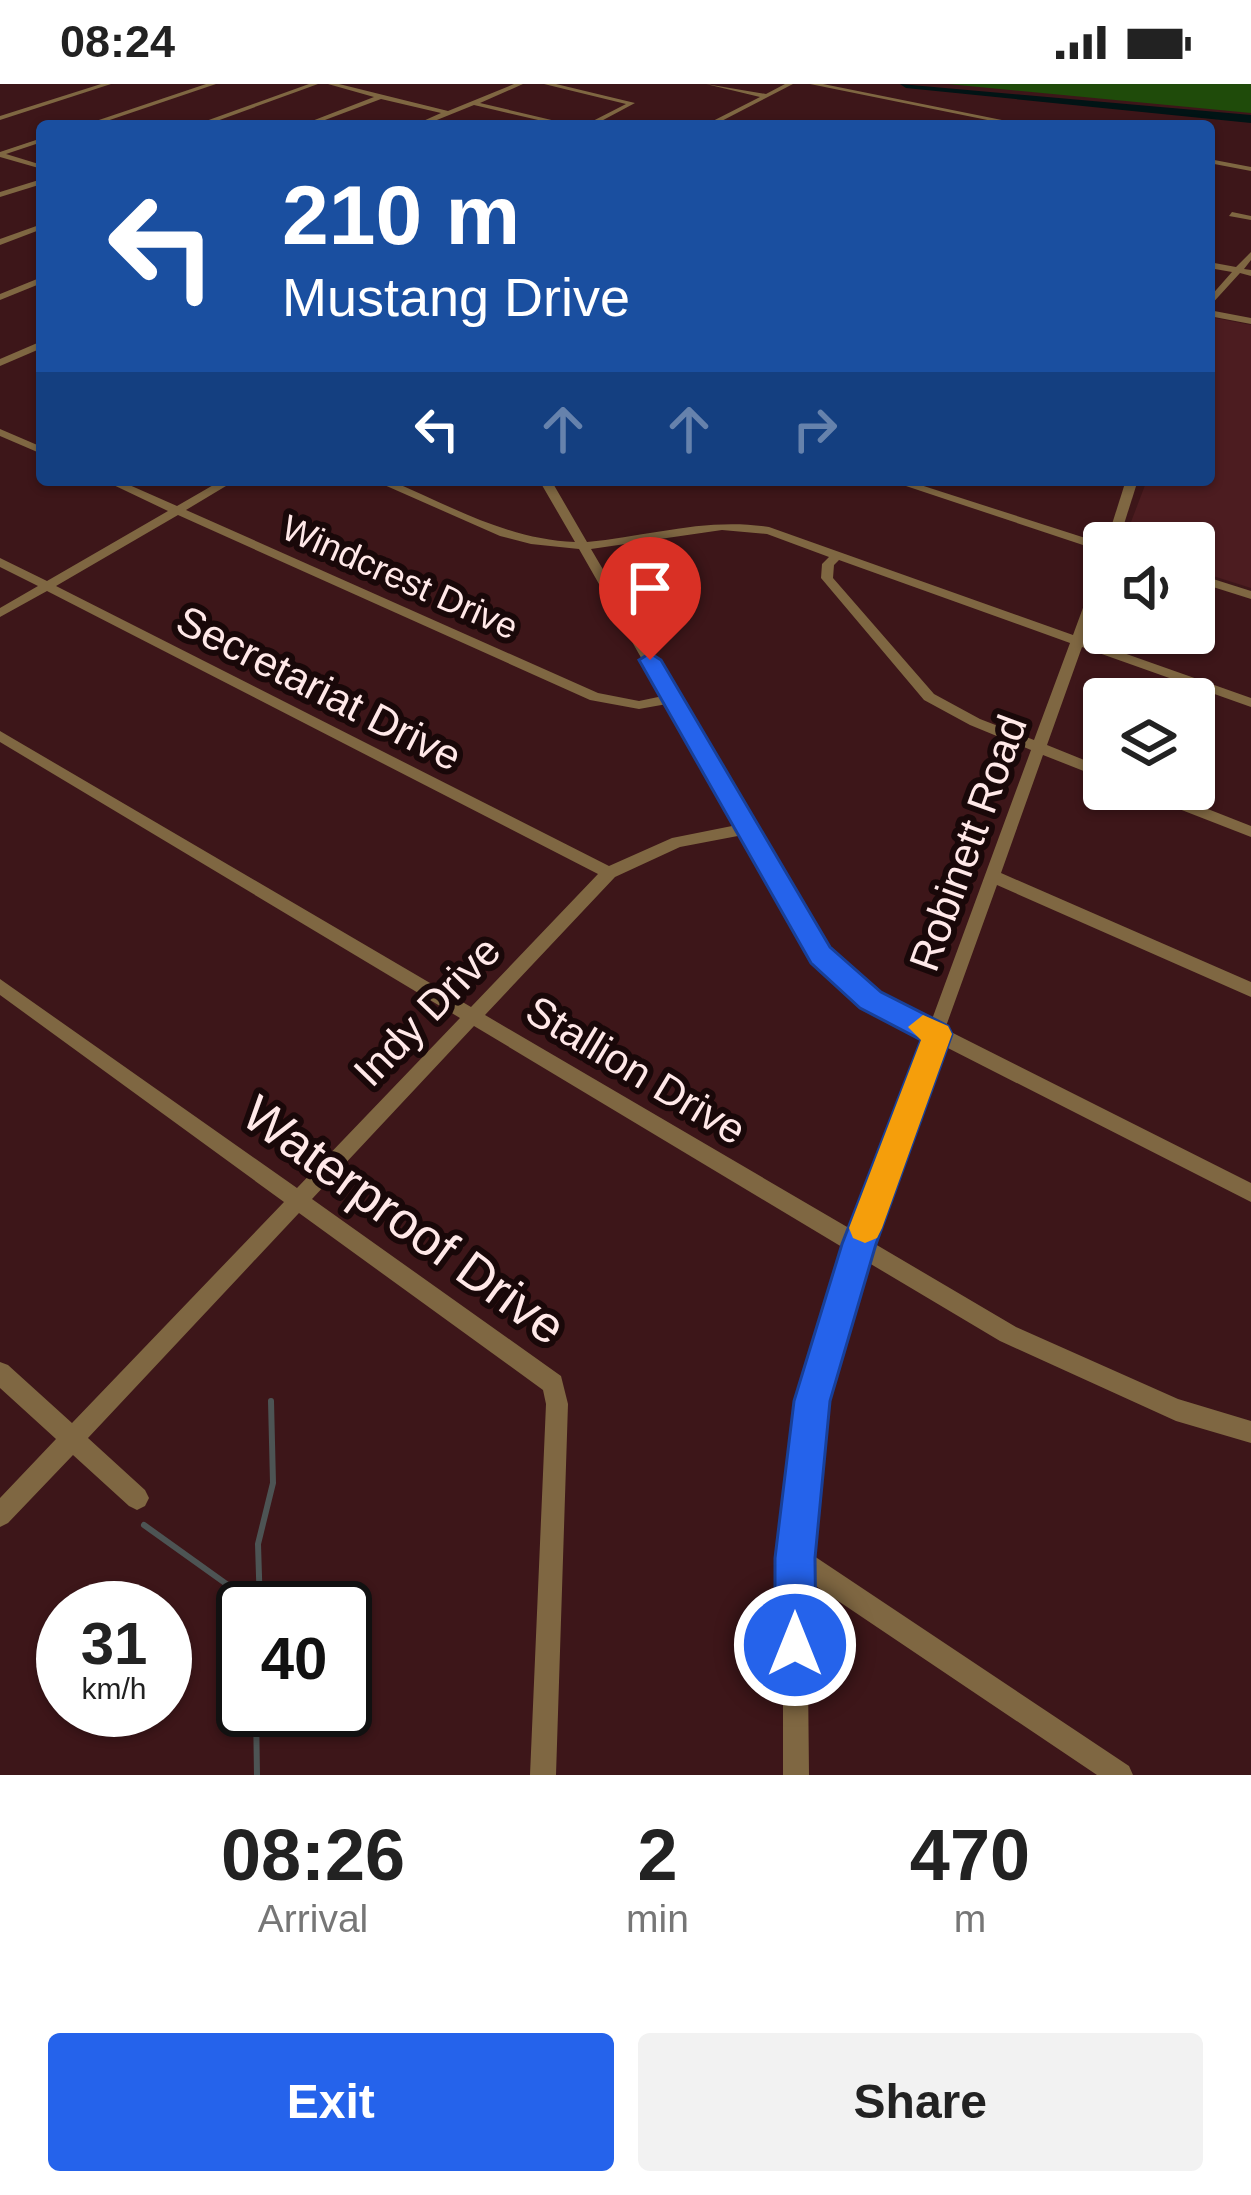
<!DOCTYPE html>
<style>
body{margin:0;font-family:Helvetica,sans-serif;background:#f2f2f2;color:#222;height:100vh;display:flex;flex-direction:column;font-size:45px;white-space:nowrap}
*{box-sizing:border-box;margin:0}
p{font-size:39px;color:#767676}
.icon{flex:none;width:66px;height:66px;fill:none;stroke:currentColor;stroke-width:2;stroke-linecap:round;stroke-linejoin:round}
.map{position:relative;height:1691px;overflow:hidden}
.side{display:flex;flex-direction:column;background:#fff;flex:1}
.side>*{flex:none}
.banner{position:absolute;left:36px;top:36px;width:1179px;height:366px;border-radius:12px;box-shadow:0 3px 9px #0004;background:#1a4fa0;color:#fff;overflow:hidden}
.buttons{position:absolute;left:1083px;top:438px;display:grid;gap:24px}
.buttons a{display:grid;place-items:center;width:132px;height:132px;border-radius:12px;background:#fff;box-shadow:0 3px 9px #0004;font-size:60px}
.speed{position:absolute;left:36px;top:1497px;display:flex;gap:24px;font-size:60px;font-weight:700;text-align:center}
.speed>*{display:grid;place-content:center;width:156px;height:156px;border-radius:50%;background:#fff;box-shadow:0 3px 9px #0004;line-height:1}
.speed small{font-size:30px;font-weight:400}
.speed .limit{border:6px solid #111;border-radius:18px;background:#fff;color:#111}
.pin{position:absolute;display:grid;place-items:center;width:102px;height:102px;color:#fff;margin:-123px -51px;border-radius:50% 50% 50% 0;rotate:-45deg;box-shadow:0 0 12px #0007}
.pin .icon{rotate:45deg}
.me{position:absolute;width:132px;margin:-66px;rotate:0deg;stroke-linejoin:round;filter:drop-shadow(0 0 9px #0008)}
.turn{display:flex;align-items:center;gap:42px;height:252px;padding:0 48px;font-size:54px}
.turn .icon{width:156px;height:156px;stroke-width:2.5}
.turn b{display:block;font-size:84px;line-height:102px}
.lanes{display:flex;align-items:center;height:114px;padding:0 48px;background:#0003;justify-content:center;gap:60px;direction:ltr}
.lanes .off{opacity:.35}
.eta{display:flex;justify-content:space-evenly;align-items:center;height:204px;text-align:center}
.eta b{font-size:72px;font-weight:600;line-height:84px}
.button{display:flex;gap:24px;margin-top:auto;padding:24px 48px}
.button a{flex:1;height:138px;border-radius:12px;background:#2563eb;color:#fff;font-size:48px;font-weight:600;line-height:138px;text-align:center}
.button a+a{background:#f2f2f2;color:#222}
.status{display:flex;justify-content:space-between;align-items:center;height:84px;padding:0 60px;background:#fff;direction:ltr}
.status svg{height:33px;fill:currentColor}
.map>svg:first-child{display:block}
.built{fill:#4c1c20}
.green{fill:#1f4b0a}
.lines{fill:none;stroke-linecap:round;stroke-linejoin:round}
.stream{stroke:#4d5454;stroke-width:6}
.river{fill:#011415;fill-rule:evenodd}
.minor{fill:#7f6742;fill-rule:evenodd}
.route{fill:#2563eb;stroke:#184099;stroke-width:3}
.slow{fill:#f59e0b}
.labels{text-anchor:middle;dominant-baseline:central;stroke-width:12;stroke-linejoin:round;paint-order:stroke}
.far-street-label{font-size:36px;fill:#ffe8e8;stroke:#190809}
.street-label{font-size:42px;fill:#ffe8e8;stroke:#190809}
.near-street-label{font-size:51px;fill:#ffe8e8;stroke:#190809}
</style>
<div class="status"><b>08:24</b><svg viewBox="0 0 49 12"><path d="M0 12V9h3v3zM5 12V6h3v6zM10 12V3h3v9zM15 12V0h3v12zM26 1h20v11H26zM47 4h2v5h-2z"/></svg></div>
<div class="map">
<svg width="1251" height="1691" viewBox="0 0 1251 1691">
<rect width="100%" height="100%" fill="#3d1619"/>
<polygon class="built" points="1210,233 1251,241 1251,504 1194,486 1194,459 1123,459 1147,396 1209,396"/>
<polygon class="green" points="948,0 1251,0 1251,29"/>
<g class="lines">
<g class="stream">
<polyline points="144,1441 260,1524"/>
<polyline points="260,1524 258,1460 273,1399 271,1317"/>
<polyline points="256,1626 257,1691"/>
</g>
<polygon class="river" points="900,0 1251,31 1251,39 906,4"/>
<g class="minor">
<polygon points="101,0 111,0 0,36 0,32"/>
<polygon points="206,0 216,0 92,42 81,42"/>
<polygon points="309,0 318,0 203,42 192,42"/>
<polygon points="328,0 339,0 448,27 514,0 523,0 480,19 577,42 564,42 474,21 422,42 412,42 441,29 381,15 309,42 299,42 374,13"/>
<polygon points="544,0 556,0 635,19 592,42 583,42 626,20"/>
<polygon points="706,0 766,10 785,0 793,0 712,42 703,42 760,13"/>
<polygon points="810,0 823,0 1032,42 1017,42"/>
<polygon points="42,54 42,58 6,70 42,81 42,85 0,73 0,68"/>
<polygon points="1209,75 1251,83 1251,87 1209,79"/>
<polygon points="42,95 42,100 0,113 0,108"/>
<polygon points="1232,128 1251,132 1251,136 1229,132"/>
<polygon points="42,140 42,145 0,161 0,155"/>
<polygon points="1251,168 1251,176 1244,185 1251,186 1251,192 1240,189 1209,223 1209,214 1232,188 1209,184 1209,178 1236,183"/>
<polygon points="42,193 42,199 0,216 0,210"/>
<polygon points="1209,226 1251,234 1251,240 1209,232"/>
<polygon points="42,257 42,264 0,282 0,275"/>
<polygon points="0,345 42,363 42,370 0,352"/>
<path d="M103,396h15l59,26 45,-26h14l-50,30 412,183 41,8 24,-5 -84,-147 -48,-5 -31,-8 -127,-56h16c60,25 119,60 186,62l-36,-62h12l36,62c62,-6 120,-25 182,-15l304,108 25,-68 6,-4v21l-20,55 167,59v9l-169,-60 -35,98 57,23v11l-61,-24 -42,118 250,109v15l-254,-112 -52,144 306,154v19l-311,-158 -70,197 146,86 162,72 73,22v22l-75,-22 -176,-80 -136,-81 -41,141 -15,151 321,214 4,9h-36l-290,-195 2,195h-26v-217l18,-157 46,-151 -373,-224 -162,173 249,177 7,28 -12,371h-26l16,-371 -3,-14 -244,-177 -211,225 57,52 4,8 -4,8 -8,4 -8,-4 -56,-51 -65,68 -8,4v-29l56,-59 -56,-51v-26l8,3 64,58 212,-221 -284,-207v-16l297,209 163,-170 -460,-276v-11l471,276 127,-133 -551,-283 -47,26v-9l38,-22 -38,-19v-9l47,23 121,-70zM178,431l412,185 49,9 28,-5 70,121 -65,13 -63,28 -553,-280zM722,446l45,4 62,23 -7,7 -1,14 103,122 46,25 61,25 -100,272 -54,-27 -51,-45 -235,-401zM839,476l231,83 -36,97 -54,-21 -46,-25 -101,-116 1,-13zM743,751l71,125 51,45 60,31 -71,195 -369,-216 130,-138 65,-30z"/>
<polygon points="888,396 905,396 1104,460 1104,468"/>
<polygon points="1126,396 1138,396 1118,459 1106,459"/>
<polygon points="1194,489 1251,507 1251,515 1194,497"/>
<polygon points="1136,705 1157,705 1251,742 1251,753 1138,709"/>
</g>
</g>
<polygon class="route" points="650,569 661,576 830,863 881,908 948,942 952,950 876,1160 830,1317 815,1474 816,1561 810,1575 795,1582 781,1575 775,1561 775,1474 794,1317 842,1160 921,956 860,924 811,879 639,576"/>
<polygon class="slow" points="923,931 948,942 952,950 882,1144 877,1154 865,1159 853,1154 849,1144 921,956 908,943"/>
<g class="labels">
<g class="far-street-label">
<text transform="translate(400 493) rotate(24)">Windcrest Drive</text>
</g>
<g class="street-label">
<text transform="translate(319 604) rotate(27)">Secretariat Drive</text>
<text transform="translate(968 759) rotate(-70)">Robinett Road</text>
<text transform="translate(427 927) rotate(-46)">Indy Drive</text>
<text transform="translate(636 986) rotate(31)">Stallion Drive</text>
</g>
<g class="near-street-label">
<text transform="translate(404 1136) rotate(36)">Waterproof Drive</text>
</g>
</g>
</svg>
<div class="buttons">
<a><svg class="icon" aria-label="sound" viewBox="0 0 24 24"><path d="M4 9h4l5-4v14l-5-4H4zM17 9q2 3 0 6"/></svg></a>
<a><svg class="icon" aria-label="layers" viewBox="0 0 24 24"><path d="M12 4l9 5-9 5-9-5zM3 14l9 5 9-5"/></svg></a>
</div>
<div class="speed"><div>31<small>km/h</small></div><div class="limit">40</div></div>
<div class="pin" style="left:650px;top:576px;background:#d93025"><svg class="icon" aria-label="arrive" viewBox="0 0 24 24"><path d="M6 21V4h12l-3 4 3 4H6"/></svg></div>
<svg class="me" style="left:795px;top:1561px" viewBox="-20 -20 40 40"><circle r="17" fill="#2563eb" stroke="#fff" stroke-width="3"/><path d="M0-11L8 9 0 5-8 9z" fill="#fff"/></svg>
<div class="banner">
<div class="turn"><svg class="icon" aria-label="left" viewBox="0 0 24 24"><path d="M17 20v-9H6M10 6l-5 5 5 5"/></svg><div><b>210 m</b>Mustang Drive</div></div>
<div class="lanes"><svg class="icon" aria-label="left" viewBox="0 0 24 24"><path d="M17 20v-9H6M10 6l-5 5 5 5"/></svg><svg class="icon off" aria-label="ahead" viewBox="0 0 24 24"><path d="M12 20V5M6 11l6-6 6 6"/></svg><svg class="icon off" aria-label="ahead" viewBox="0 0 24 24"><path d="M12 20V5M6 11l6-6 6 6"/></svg><svg class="icon off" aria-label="right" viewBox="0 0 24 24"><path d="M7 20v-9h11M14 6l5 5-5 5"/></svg></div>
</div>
</div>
<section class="side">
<div class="eta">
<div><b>08:26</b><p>Arrival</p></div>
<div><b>2</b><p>min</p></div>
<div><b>470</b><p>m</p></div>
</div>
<div class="button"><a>Exit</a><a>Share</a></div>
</section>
